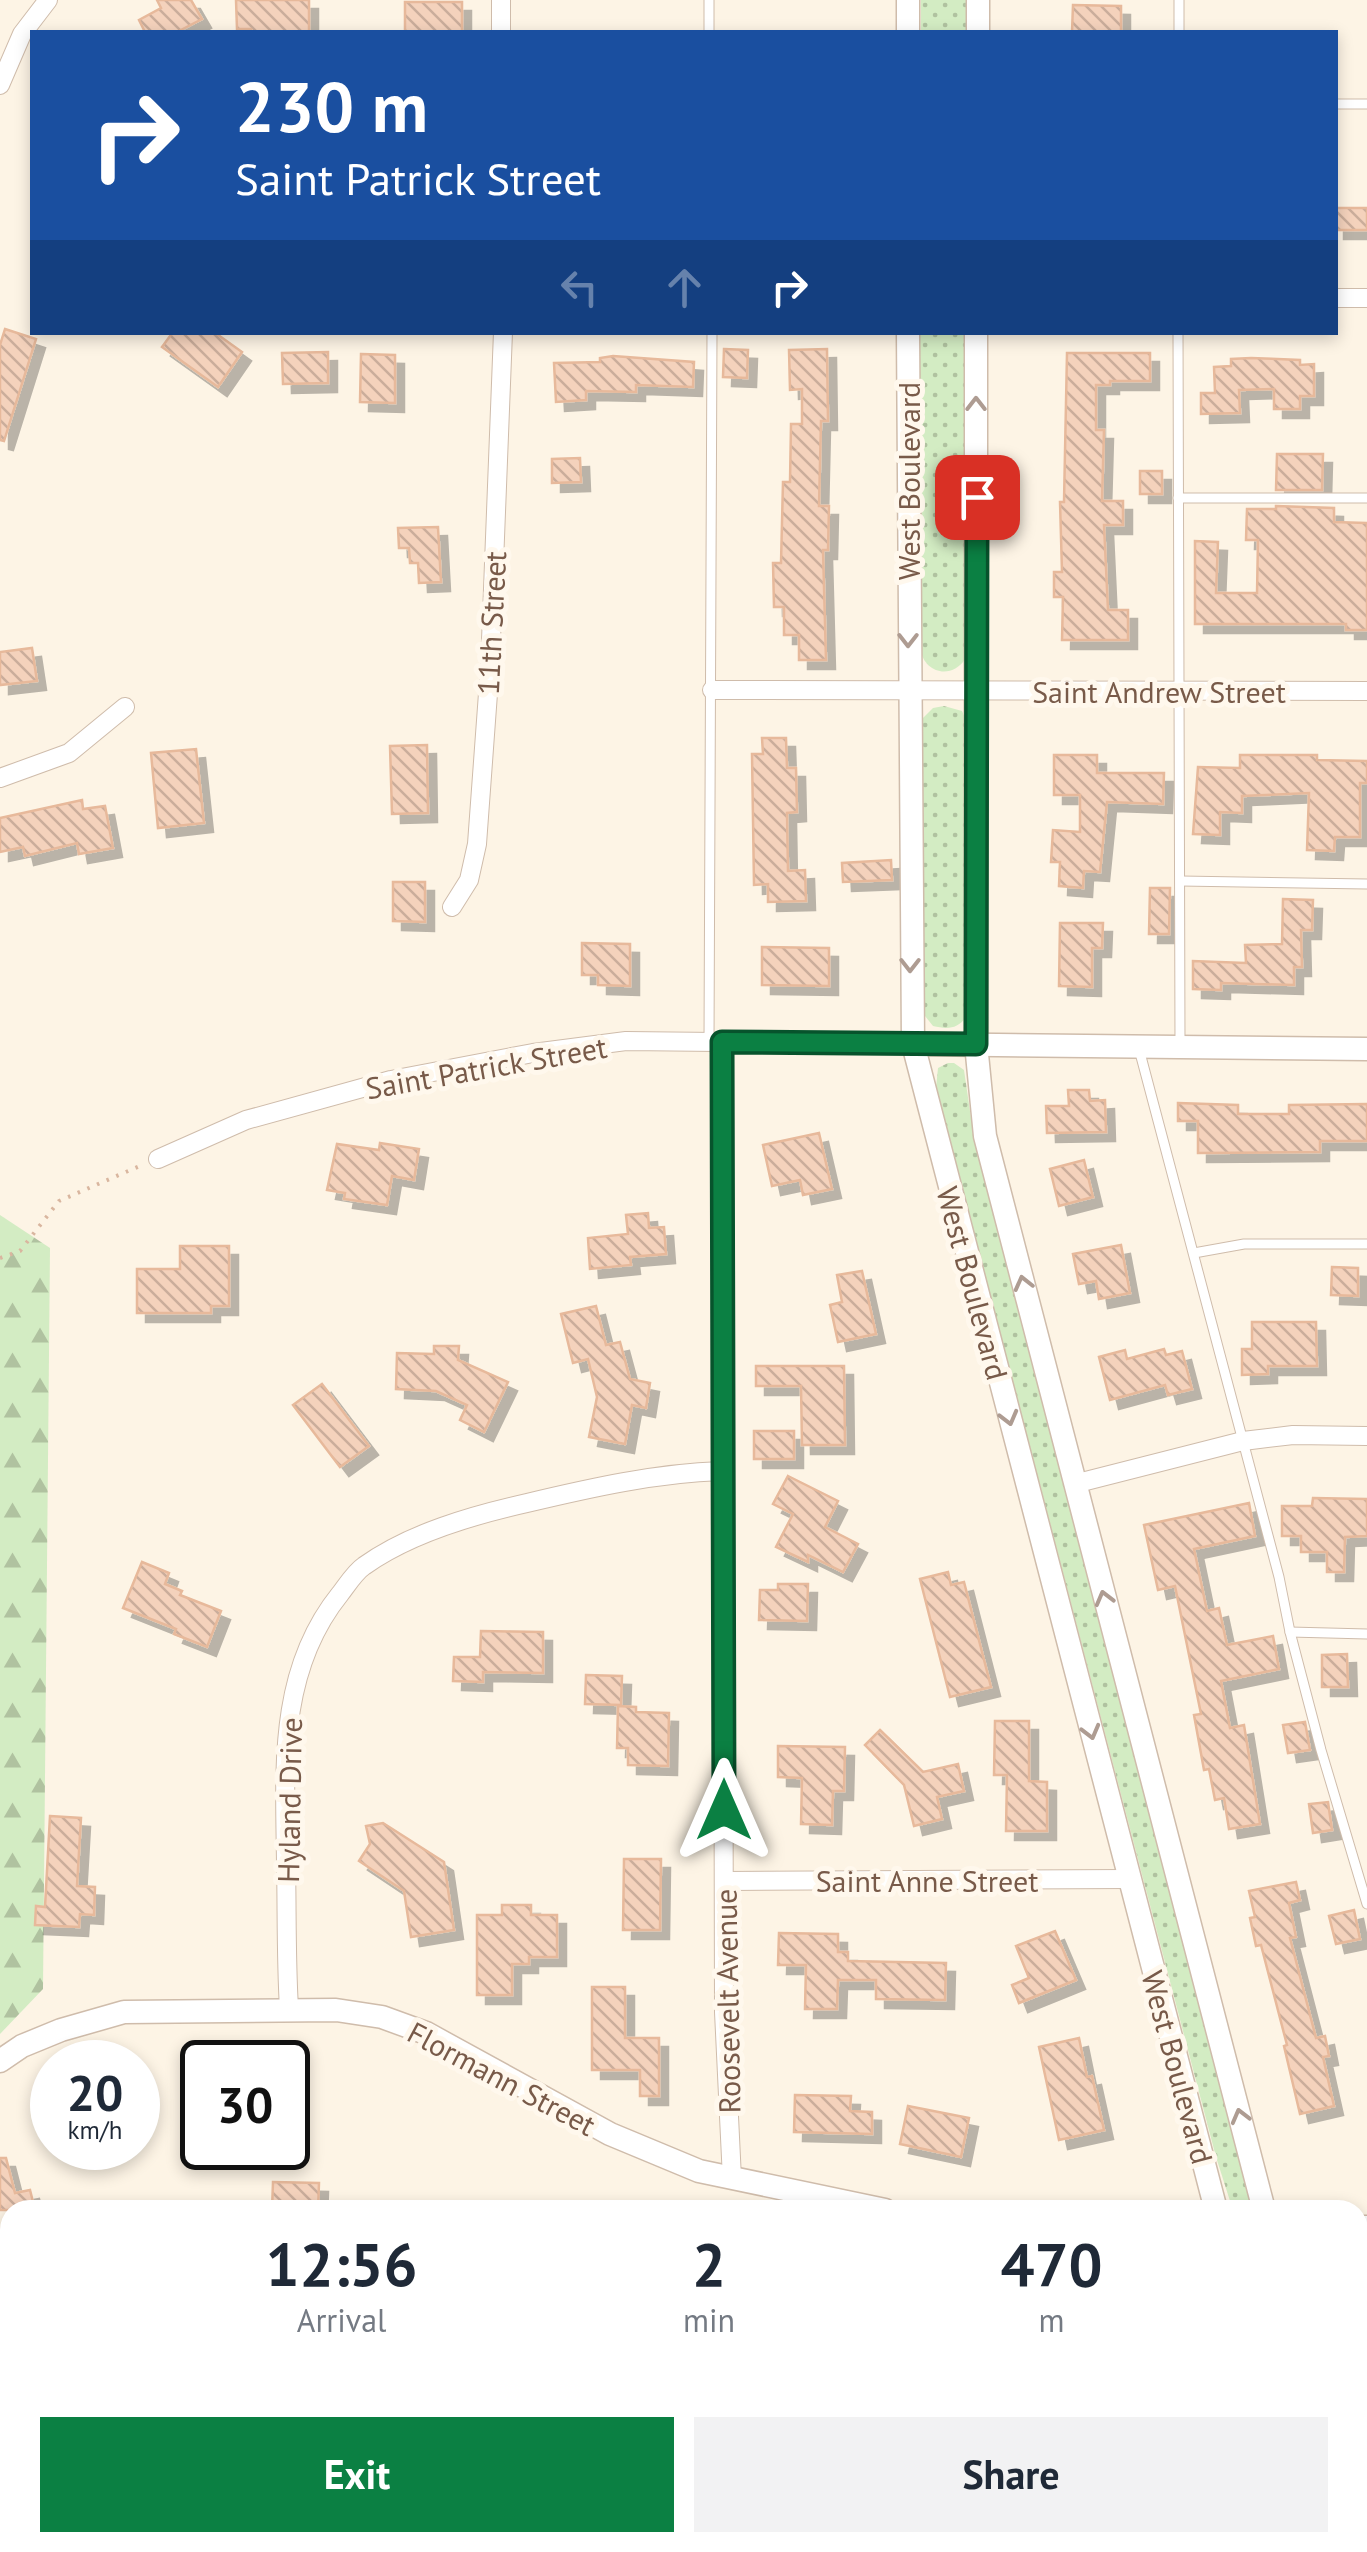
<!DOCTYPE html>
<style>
body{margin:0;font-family:"PT Sans",sans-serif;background:#f2f2f3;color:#1f2937;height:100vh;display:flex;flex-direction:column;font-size:38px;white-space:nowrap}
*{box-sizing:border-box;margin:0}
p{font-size:32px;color:#747a83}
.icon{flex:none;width:55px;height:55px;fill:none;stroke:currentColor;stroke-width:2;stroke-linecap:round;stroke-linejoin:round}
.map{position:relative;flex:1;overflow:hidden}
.drawer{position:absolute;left:0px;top:2200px;width:1368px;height:352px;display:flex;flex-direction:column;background:#fff;border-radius:30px 30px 0 0;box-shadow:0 5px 15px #0003}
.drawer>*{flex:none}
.hud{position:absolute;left:30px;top:30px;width:1308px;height:305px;border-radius:0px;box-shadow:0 5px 15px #0003;background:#1a4fa0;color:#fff;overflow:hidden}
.speed{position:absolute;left:30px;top:2040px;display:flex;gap:20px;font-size:50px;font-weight:700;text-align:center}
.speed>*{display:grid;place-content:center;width:130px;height:130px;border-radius:50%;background:#fff;box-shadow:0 5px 15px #0003;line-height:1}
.speed small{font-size:25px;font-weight:400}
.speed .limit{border:5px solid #111;border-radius:15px;background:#fff;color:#111}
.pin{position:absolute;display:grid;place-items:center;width:85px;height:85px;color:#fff;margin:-42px;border-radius:20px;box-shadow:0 5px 15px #0006}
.me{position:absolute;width:110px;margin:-55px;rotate:0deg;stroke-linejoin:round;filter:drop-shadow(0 0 8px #0008)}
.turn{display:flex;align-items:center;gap:35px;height:210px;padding:0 40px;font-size:45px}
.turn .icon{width:130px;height:130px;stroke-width:2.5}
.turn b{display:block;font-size:70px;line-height:85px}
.lanes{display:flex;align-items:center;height:95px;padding:0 40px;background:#0003;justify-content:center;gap:50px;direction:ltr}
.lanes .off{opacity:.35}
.eta{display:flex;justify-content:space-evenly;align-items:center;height:170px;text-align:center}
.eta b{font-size:60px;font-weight:700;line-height:70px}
.primary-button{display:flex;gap:20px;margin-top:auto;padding:20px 40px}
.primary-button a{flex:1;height:115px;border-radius:0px;background:#0b8043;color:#fff;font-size:40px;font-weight:700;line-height:115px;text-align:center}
.primary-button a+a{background:#f2f2f3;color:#1f2937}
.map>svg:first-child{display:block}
.grass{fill:url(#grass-dots)}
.forest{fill:url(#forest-firs)}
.building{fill:url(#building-back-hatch);stroke:#e7b99b;stroke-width:2.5;filter:url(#shadow)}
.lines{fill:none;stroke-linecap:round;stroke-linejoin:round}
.service-casing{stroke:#cfbcab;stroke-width:11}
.minor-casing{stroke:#cfbcab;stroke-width:20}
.tertiary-casing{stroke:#cfbcab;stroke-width:25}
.path{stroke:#d9b69f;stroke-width:4;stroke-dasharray:2.5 8;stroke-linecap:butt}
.service{stroke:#fff;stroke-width:9}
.minor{stroke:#fff;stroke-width:18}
.tertiary{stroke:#fff;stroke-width:22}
.oneway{stroke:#ae9c92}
.route-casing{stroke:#07532c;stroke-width:25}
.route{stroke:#0b8043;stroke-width:18}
.labels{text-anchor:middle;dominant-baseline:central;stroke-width:10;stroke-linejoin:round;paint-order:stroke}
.street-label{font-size:30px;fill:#785a49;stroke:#fff8ed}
</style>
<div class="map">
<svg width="1367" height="2552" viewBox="0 0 1367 2552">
<defs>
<pattern id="grass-dots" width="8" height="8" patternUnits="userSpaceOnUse" patternTransform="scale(2.5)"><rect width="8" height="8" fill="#d3ecc3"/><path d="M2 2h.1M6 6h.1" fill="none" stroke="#b0c2a0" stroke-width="1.8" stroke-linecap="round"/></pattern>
<pattern id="forest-firs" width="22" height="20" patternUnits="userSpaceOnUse" patternTransform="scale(2.5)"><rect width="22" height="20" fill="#d3ecc3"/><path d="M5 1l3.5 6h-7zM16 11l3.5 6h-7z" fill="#b0c2a0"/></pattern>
<pattern id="building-back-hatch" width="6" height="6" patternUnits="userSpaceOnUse" patternTransform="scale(2.5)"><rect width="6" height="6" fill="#f4d2bc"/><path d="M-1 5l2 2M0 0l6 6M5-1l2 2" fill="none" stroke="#caad9b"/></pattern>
<filter id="shadow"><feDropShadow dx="9" dy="9" stdDeviation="0" flood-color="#0004"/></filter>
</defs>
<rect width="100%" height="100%" fill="#fdf4e5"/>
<g class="grass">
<rect x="921" y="0" width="47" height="32"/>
<path d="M920,333h47l-1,325c-14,22 -42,16 -46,-10z"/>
<path d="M944,706l18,5 4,9v297c-9,13 -20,12 -33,9l-12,-15 -1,-290 13,-13z"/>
<polygon points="948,1063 954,1063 964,1070 971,1118 1253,2195 1244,2206 1230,2201 1216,2157 936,1088 938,1068"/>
</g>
<polygon class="forest" points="0,1215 50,1248 43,1989 0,2034"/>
<g class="building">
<polygon points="157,0 191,0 202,19 177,32 145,32 139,20 161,8"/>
<polygon points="236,0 309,0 309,32 251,32 251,29 237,29"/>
<rect x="405" y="2" width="57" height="30"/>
<polygon points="1073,5 1121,6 1121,32 1072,32"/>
<rect x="1335" y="208" width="32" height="22"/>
<polygon points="5,329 36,339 4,441 0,440 0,345"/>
<polygon points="173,332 214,332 242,352 218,387 162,347"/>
<polygon points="724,349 748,350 747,378 723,377"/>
<polygon points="827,349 828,421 821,421 819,506 829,506 828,550 823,550 826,660 799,660 799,635 784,635 784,607 774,607 773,563 781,563 783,482 790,482 791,424 802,424 802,389 790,390 789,350"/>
<polygon points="328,352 328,383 283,384 282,353"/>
<polygon points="1067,353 1150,353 1150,381 1110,381 1110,385 1096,385 1096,430 1104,430 1102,501 1123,501 1123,525 1104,525 1108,610 1128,610 1128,640 1062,640 1063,597 1054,597 1054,572 1062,572 1060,502 1064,502"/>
<polygon points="361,354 395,355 395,403 360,402"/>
<polygon points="613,356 694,362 693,387 636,385 636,392 586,391 586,400 556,402 554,363 600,362 600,358"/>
<polygon points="1251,358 1300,360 1300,365 1314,364 1314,396 1300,396 1300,409 1274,409 1274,389 1239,390 1240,413 1201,414 1201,393 1215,393 1214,367 1231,366 1231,359"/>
<polygon points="1277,454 1323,454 1322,490 1276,490"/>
<polygon points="580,458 581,482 552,483 552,459"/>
<rect x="1140" y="471" width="22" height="23"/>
<polygon points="1276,506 1334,508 1334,522 1367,523 1367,630 1346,630 1346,624 1195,624 1195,541 1218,542 1216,593 1257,593 1258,540 1246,540 1247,509 1276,509"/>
<polygon points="438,527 441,582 419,583 418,563 410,563 409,548 399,548 398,528"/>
<polygon points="32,648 37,681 0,685 0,652"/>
<polygon points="762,738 786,738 787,768 796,768 797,812 787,813 788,871 805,870 806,901 768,902 768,884 754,885 752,754 763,754"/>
<polygon points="427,745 428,813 392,814 390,746"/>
<polygon points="196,749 204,823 158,828 151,753"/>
<polygon points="1054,755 1097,755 1097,773 1164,773 1163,804 1107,802 1100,872 1084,871 1083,888 1059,886 1060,862 1051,862 1053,830 1080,832 1080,795 1054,795"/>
<polygon points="1240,755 1317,755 1317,760 1367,761 1367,783 1360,783 1360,837 1335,837 1334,851 1307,850 1309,793 1242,796 1242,813 1220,812 1220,835 1193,834 1198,767 1240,768"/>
<polygon points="82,800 83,809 105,806 113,848 79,854 77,843 25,856 23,847 0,852 0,818"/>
<polygon points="891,860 892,880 843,882 842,863"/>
<polygon points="393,882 425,882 425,922 393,921"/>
<polygon points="1150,888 1170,888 1169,934 1149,934"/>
<polygon points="1283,899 1313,900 1312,930 1301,930 1302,967 1294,967 1294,985 1221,983 1221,990 1193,989 1193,961 1246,963 1245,945 1282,944"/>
<polygon points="1060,923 1103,923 1102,948 1092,948 1092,987 1059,986"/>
<polygon points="582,943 630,944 630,986 598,985 598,975 582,975"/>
<polygon points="762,947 829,948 829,986 762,985"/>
<polygon points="1068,1090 1089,1090 1090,1101 1105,1100 1106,1132 1047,1133 1046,1106 1069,1106"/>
<polygon points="1178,1103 1238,1105 1238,1114 1289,1114 1289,1105 1367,1104 1367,1141 1320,1141 1320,1152 1198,1153 1198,1121 1178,1121"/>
<polygon points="819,1133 832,1189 803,1195 800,1180 772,1186 763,1145"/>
<polygon points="380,1143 419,1149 414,1180 392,1176 387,1205 344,1199 345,1193 327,1190 337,1144 379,1150"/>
<polygon points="1084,1160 1093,1197 1059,1206 1050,1169"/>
<polygon points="648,1213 649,1228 664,1227 666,1254 630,1257 631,1265 590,1269 588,1238 628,1234 626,1215"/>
<polygon points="1121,1245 1130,1293 1099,1299 1096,1281 1079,1284 1073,1254"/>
<polygon points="180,1246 229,1246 229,1306 211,1306 211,1313 137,1313 137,1269 180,1269"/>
<polygon points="1332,1267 1358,1268 1358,1296 1331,1295"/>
<polygon points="862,1271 876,1334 838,1342 830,1305 842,1302 837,1275"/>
<polygon points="596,1306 606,1345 620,1342 630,1379 650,1383 646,1408 632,1405 625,1444 589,1437 597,1397 588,1359 573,1363 561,1314"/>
<polygon points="1252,1322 1316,1322 1317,1366 1268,1366 1268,1374 1242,1375 1242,1349 1252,1349"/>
<polygon points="434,1346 459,1346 458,1360 508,1382 484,1432 460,1420 467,1405 436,1391 396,1389 397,1353 434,1354"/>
<polygon points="1164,1349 1166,1355 1182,1351 1192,1389 1168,1395 1165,1385 1110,1400 1099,1357 1125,1350 1127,1359"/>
<polygon points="756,1366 844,1366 845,1445 802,1445 801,1386 756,1386"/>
<polygon points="322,1384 369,1446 340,1467 293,1405"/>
<rect x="754" y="1431" width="40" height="28"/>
<polygon points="788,1476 838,1501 825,1527 858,1544 843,1572 808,1555 808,1562 776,1547 793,1514 773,1504"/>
<polygon points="1313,1498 1367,1499 1367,1536 1345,1537 1344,1572 1327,1572 1327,1552 1301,1552 1301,1536 1282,1536 1282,1506 1312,1506"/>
<polygon points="1249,1503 1255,1536 1194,1549 1207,1611 1219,1608 1227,1645 1273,1636 1279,1669 1221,1681 1230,1728 1244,1725 1260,1824 1229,1829 1224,1798 1215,1800 1209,1769 1204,1770 1194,1715 1201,1714 1175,1586 1158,1590 1144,1525"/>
<polygon points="142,1562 169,1573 165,1584 182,1591 180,1595 221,1611 207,1647 174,1634 176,1629 123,1608"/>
<polygon points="948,1572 951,1585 964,1582 991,1687 950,1697 920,1579"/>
<polygon points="778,1584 808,1584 807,1621 759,1620 760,1590 778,1590"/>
<polygon points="481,1631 543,1632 543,1673 483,1672 483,1682 453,1681 454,1657 480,1657"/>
<polygon points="1347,1654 1348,1687 1322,1687 1322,1655"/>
<polygon points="586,1675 622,1676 621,1705 585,1704"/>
<polygon points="618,1706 636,1707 636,1712 669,1713 668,1766 628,1765 628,1748 617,1748"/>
<polygon points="995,1721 1029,1721 1029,1781 1047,1782 1047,1831 1006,1831 1007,1775 994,1775"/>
<polygon points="1305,1722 1310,1750 1288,1753 1283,1725"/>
<polygon points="880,1730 923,1772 958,1764 964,1791 937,1797 942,1819 914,1826 904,1785 865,1745"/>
<polygon points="778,1746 845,1747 844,1791 833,1791 832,1825 801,1824 802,1778 778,1777"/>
<polygon points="1328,1802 1332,1830 1313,1833 1309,1804"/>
<polygon points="50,1816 81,1818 77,1886 95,1887 94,1915 80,1914 79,1927 35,1925 36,1906 45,1907"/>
<polygon points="383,1823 444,1862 454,1930 411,1937 404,1891 359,1861 370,1844 366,1826"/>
<polygon points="624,1859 661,1859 660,1930 623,1930"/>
<polygon points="1296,1882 1300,1900 1289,1903 1296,1937 1290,1938 1316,2038 1325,2036 1329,2056 1323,2057 1334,2106 1300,2114 1284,2046 1287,2045 1261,1945 1256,1946 1250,1918 1255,1917 1249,1891"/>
<polygon points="502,1905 531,1905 531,1915 557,1915 557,1957 529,1957 529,1964 512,1964 512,1995 477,1995 477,1915 502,1915"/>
<polygon points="1354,1910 1360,1939 1336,1944 1329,1916"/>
<polygon points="1055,1931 1076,1980 1019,2003 1012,1985 1029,1978 1016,1946"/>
<polygon points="779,1933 838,1934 838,1952 848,1952 848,1961 946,1963 945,2000 876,1999 876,1980 838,1980 837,2009 805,2009 806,1965 778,1965"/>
<polygon points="592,1987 625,1987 625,2038 659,2038 659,2096 640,2096 640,2070 592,2070"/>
<polygon points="1079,2038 1087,2077 1092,2076 1104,2130 1059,2140 1039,2047"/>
<polygon points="795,2095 851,2096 850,2111 872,2112 872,2134 794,2132"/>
<polygon points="908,2106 969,2118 961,2157 900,2144"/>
<polygon points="0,2158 6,2158 15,2193 30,2190 35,2210 0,2210"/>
<polygon points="273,2182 319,2183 318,2210 272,2210"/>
</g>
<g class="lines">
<g class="service-casing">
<g id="service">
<polyline points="709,0 709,32"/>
<polyline points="1179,32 1179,0"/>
<polyline points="1335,104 1367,104"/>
<polyline points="1178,332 1180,1044"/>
<polyline points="1178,498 1367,498"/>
<polyline points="1181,881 1367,884"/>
<polyline points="709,1041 712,332"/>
<polyline points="1139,1049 1279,1577 1290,1632 1321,1750 1367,1904"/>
<polyline points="1194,1253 1244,1244 1367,1244"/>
<polyline points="1290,1632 1367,1634"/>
</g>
</g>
<g class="minor-casing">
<g id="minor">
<polyline points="501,0 501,32"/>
<polyline points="0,85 22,34 48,0"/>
<polyline points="1335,298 1367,298"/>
<polyline points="712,690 1367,691"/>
<polyline points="0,778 69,753 125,707"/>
<polyline points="452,907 469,880 477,844 490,666 503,332"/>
<polyline points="722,1042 724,2012 732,2179"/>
<polyline points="158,1159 246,1120 391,1080 533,1053 626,1041 913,1044"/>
<polyline points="1074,1484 1243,1441 1293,1435 1367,1436"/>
<polyline points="725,1881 1129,1879"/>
<path d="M289,2008c-3,-48 -2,-97 -3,-145 -1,-93 -9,-191 54,-269 7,-9 15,-22 24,-28 46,-33 109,-51 163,-63 63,-15 130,-30 194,-32"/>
<polyline points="1358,2428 1367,2428"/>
<polyline points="667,2542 675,2552"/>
<polyline points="0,2543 10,2531"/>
<polyline points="1048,2552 1059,2546"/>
</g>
</g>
<g class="tertiary-casing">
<g id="tertiary">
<polyline points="908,32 908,0"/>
<polyline points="978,32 978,0"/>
<polyline points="908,332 913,1044 1216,2210"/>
<polyline points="976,332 976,1044 985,1136 1264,2210"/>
<polyline points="913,1044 1367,1049"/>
<polyline points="0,2061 22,2046 61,2030 124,2012 336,2010 382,2017 426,2033 610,2134 699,2171 885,2210"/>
<polyline points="1358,2227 1367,2227"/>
</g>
</g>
<polyline class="path" points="0,1258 20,1251 59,1201 142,1165"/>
<use href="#service" class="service"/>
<use href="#minor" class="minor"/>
<use href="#tertiary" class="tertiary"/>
</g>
<defs><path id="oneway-chevron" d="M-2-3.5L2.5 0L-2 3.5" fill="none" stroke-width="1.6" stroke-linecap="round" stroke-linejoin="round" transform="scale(2.5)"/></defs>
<g class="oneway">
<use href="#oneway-chevron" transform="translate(976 404) rotate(-90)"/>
<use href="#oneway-chevron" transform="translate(908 640) rotate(90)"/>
<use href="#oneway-chevron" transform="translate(910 965) rotate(90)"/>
<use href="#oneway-chevron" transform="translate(1023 1283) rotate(-104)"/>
<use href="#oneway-chevron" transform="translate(1009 1418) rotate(75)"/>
<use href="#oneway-chevron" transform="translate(1104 1598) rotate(-105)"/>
<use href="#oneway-chevron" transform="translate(1091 1732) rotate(75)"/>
<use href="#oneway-chevron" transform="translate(1240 2116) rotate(-105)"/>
</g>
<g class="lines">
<g class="route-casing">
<polyline id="route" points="724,1810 722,1042 976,1044 977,497"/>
</g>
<use href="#route" class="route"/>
</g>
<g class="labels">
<g class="street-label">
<text transform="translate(908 481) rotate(-90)">West Boulevard</text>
<text transform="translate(491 623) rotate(-87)">11th Street</text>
<text x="1159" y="691">Saint Andrew Street</text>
<text transform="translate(486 1067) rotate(-10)">Saint Patrick Street</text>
<text transform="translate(973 1283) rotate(75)">West Boulevard</text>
<text transform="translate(289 1800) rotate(-89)">Hyland Drive</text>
<text x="927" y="1880">Saint Anne Street</text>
<text transform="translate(727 2001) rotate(-91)">Roosevelt Avenue</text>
<text transform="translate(1178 2067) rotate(75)">West Boulevard</text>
<text transform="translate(502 2078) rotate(28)">Flormann Street</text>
</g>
</g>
</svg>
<div class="speed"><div>20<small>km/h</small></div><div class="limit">30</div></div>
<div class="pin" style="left:977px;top:497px;background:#d93025"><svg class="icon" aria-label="arrive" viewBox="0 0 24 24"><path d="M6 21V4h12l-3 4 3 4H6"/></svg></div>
<svg class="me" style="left:724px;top:1810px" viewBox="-20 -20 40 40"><path d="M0-17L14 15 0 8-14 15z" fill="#0b8043" stroke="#fff" stroke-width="4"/></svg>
<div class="hud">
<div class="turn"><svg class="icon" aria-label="right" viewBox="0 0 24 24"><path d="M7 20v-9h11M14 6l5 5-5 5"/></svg><div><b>230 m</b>Saint Patrick Street</div></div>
<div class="lanes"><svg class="icon off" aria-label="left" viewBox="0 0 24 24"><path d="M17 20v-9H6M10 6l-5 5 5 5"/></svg><svg class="icon off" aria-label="ahead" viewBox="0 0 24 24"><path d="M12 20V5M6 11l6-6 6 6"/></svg><svg class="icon" aria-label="right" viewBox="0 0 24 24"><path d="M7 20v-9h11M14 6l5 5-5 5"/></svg></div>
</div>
<section class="drawer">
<div class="eta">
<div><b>12:56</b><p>Arrival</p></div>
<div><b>2</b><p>min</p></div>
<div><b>470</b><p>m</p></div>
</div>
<div class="primary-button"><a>Exit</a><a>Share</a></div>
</section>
</div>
